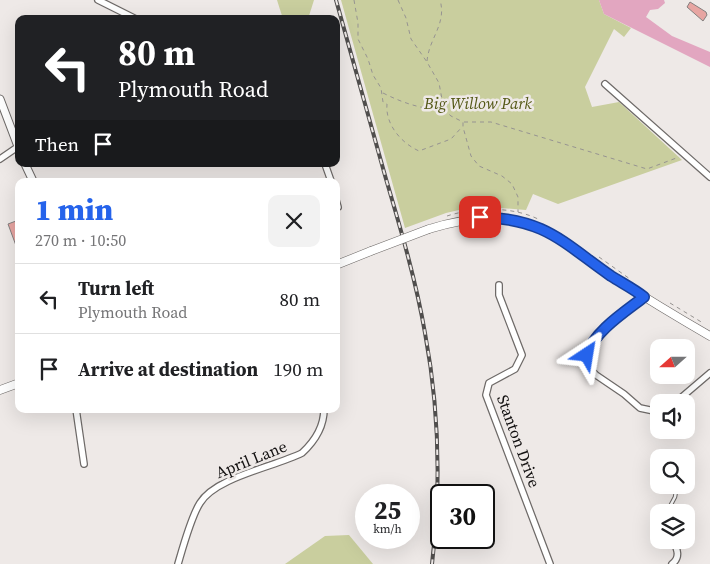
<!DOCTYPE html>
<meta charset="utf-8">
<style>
body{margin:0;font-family:"Source Serif 4",serif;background:#f2f2f2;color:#202124;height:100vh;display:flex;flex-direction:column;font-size:19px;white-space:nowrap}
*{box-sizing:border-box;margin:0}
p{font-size:16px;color:#757577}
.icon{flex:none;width:28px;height:28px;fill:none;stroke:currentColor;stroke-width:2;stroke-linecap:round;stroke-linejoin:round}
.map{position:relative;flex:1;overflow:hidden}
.side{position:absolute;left:15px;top:178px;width:325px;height:235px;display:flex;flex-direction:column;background:#fff;border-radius:10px;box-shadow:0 5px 20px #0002}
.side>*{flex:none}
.top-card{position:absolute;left:15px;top:15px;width:325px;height:152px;border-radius:10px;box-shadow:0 5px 20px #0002;background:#202124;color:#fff;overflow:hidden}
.needle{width:32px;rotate:249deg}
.tools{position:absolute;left:650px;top:339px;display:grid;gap:10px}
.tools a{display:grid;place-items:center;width:45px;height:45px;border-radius:10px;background:#fff;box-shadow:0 5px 20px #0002;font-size:25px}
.speed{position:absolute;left:355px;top:484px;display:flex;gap:10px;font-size:25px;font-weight:700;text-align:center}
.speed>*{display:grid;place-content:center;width:65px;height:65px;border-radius:50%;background:#fff;box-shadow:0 5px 20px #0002;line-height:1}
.speed small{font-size:12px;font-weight:400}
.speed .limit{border:2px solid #111;border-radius:8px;background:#fff;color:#111}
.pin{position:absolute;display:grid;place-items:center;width:42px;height:42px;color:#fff;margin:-21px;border-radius:10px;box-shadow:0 2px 8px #0006}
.me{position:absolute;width:55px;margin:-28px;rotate:33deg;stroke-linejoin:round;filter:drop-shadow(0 0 4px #0008)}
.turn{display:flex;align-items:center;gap:18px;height:105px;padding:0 20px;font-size:22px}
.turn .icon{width:65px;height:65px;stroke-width:2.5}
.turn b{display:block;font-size:35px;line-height:42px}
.then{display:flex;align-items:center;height:48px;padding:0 20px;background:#0003;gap:10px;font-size:19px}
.round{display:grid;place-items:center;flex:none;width:52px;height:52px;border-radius:10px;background:#f2f2f2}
.headline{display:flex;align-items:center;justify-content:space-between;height:85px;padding:0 20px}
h1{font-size:30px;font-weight:800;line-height:38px;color:#2563eb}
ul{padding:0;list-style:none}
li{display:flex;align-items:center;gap:15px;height:70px;padding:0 20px;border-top:1px solid #e0e0e0}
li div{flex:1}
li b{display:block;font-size:19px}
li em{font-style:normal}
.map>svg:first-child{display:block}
.green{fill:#c9ce9e}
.water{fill:#e2a6c0}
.building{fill:#e7a5a2;stroke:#84807f}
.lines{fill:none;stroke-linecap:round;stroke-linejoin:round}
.service-casing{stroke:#6e6a68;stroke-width:4.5}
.minor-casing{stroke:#6e6a68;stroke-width:8}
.tertiary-casing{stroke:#6e6a68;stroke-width:9}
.secondary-casing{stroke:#6e6a68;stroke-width:9}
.path{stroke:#969391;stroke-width:1;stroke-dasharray:4 4;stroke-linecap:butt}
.service{stroke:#fff;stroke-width:2.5}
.minor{stroke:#fff;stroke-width:5.5}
.tertiary{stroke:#fff;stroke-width:7}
.secondary{stroke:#fff;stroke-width:8}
.rail-casing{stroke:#504e4d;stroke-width:4}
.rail{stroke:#eee9e7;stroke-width:2;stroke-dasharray:5.5;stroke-linecap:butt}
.secondary-bridge-casing{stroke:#6e6a68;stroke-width:9;stroke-linecap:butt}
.secondary-bridge{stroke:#fff;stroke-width:8}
.route-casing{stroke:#184099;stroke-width:12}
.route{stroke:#2563eb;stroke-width:9}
.labels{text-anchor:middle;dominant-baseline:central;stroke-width:5;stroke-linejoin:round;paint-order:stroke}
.park-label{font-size:16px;font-style:italic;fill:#545816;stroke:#eee9e7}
.street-label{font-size:16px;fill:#131111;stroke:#eee9e7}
</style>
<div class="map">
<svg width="710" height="564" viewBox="0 0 710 564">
<rect width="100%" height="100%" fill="#eee9e7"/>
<g class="green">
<polygon points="277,0 314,0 308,19 283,19"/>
<polygon points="341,0 599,0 604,14 631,28 624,37 614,29 585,87 592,107 619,102 682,160 558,204 533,194 526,210 476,206 446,213 405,228"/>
<polygon points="349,535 373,564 285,564 325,536"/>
</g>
<polygon class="water" points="599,0 664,0 665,3 658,9 650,10 646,17 672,36 710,52 710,67 604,14"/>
<g class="building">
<polygon points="690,2 706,12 707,15 703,21 687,7"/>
<polygon points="16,221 19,229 18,251 8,224"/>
</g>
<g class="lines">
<g class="service-casing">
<polyline id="service" points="667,512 675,497 677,485"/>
</g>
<g class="minor-casing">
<g id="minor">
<polyline points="98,0 136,19"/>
<polyline points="605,84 710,177"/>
<polyline points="0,159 19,146"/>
<polyline points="325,164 331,181"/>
<polyline points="336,200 338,207"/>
<polyline points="499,285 499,295 522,355 515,369 489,383 486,395 550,564"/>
<path d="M644,297c-19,14 -50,35 -57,58l4,15 5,5 28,19 16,14 19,4"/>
<polyline points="676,402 710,373"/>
<polyline points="76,409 84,464"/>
<path d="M178,564c5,-17 13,-47 22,-61 16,-26 74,-36 102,-50 13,-12 22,-26 22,-44"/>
<path d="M672,564c9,-7 5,-15 1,-24"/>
</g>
</g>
<g class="tertiary-casing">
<g id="tertiary">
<polyline points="0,99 19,149"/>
<polyline points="25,164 33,181"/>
</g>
</g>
<g class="secondary-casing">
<g id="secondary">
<path d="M429,229c42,-13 85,-17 125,6 21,12 39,28 59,42 31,20 64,40 97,59"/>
<polyline points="336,265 371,251"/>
<polyline points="0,390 19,383"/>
</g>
</g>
<g class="path">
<path d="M354,0l4,23v16l10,20 5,16 8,13 2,14 4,2c-2,20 14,39 32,47l32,-12 11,-12"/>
<polyline points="398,0 406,18 411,39 427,62 439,83 444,110 451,116 463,122 463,127 471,156 479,166 502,176 512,184 518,197 518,212"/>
<path d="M427,61c2,-23 20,-37 13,-61"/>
<path d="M383,93c20,10 38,16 60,17"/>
<polyline points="464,122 491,122 647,169 679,157"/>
<polyline points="16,154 19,161"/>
<path d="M447,216c28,-9 66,-10 93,4"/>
<polyline points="599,257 630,279"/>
<polyline points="670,303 703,323"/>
</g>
<use href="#service" class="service"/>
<use href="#minor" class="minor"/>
<use href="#tertiary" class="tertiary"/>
<use href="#secondary" class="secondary"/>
<g class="rail-casing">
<path id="rail" d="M336,0c17,60 33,119 50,179 15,51 30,102 39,154 14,75 16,155 7,231"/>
</g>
<use href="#rail" class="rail"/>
<g class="secondary-bridge-casing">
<polyline id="secondary-bridge" points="371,251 429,229"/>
</g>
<use href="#secondary-bridge" class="secondary-bridge"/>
</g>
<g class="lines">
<g class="route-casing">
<path id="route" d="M480,217c65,2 81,24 131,59 11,7 23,13 33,21 -18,14 -51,35 -57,58"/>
</g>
<use href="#route" class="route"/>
</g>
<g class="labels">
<g class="park-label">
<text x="478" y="103">Big Willow Park</text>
</g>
<g class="street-label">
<text transform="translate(519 441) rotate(70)">Stanton Drive</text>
<text transform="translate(251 459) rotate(-22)">April Lane</text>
</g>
</g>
</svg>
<div class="tools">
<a><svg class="needle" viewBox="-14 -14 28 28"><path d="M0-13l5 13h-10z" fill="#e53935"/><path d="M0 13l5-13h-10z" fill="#757577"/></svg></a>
<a><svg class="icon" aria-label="sound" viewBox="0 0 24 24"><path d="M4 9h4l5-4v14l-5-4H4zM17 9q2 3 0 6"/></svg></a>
<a><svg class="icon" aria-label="search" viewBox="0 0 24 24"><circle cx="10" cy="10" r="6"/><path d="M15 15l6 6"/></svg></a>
<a><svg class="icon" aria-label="layers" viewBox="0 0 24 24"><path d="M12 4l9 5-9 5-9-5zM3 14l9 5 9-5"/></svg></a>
</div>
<div class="speed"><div>25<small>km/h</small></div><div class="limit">30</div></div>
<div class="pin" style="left:480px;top:217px;background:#d93025"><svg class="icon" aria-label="arrive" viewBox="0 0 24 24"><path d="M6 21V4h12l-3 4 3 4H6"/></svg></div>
<svg class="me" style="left:587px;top:355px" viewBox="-20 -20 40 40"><path d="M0-17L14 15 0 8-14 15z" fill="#2563eb" stroke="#fff" stroke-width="4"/></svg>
<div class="top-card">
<div class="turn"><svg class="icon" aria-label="left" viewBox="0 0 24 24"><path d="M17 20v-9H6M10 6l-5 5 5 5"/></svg><div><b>80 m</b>Plymouth Road</div></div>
<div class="then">Then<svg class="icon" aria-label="arrive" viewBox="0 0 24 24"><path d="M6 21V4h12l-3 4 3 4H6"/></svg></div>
</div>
<section class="side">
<div class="headline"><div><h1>1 min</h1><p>270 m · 10:50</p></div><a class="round"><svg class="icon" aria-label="close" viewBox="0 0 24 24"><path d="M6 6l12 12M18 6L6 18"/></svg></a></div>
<ul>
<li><svg class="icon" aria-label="left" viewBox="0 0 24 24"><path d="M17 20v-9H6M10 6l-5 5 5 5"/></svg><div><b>Turn left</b><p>Plymouth Road</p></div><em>80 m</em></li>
<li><svg class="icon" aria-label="arrive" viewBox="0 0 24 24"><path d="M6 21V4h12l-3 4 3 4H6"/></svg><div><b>Arrive at destination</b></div><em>190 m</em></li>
</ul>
</section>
</div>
